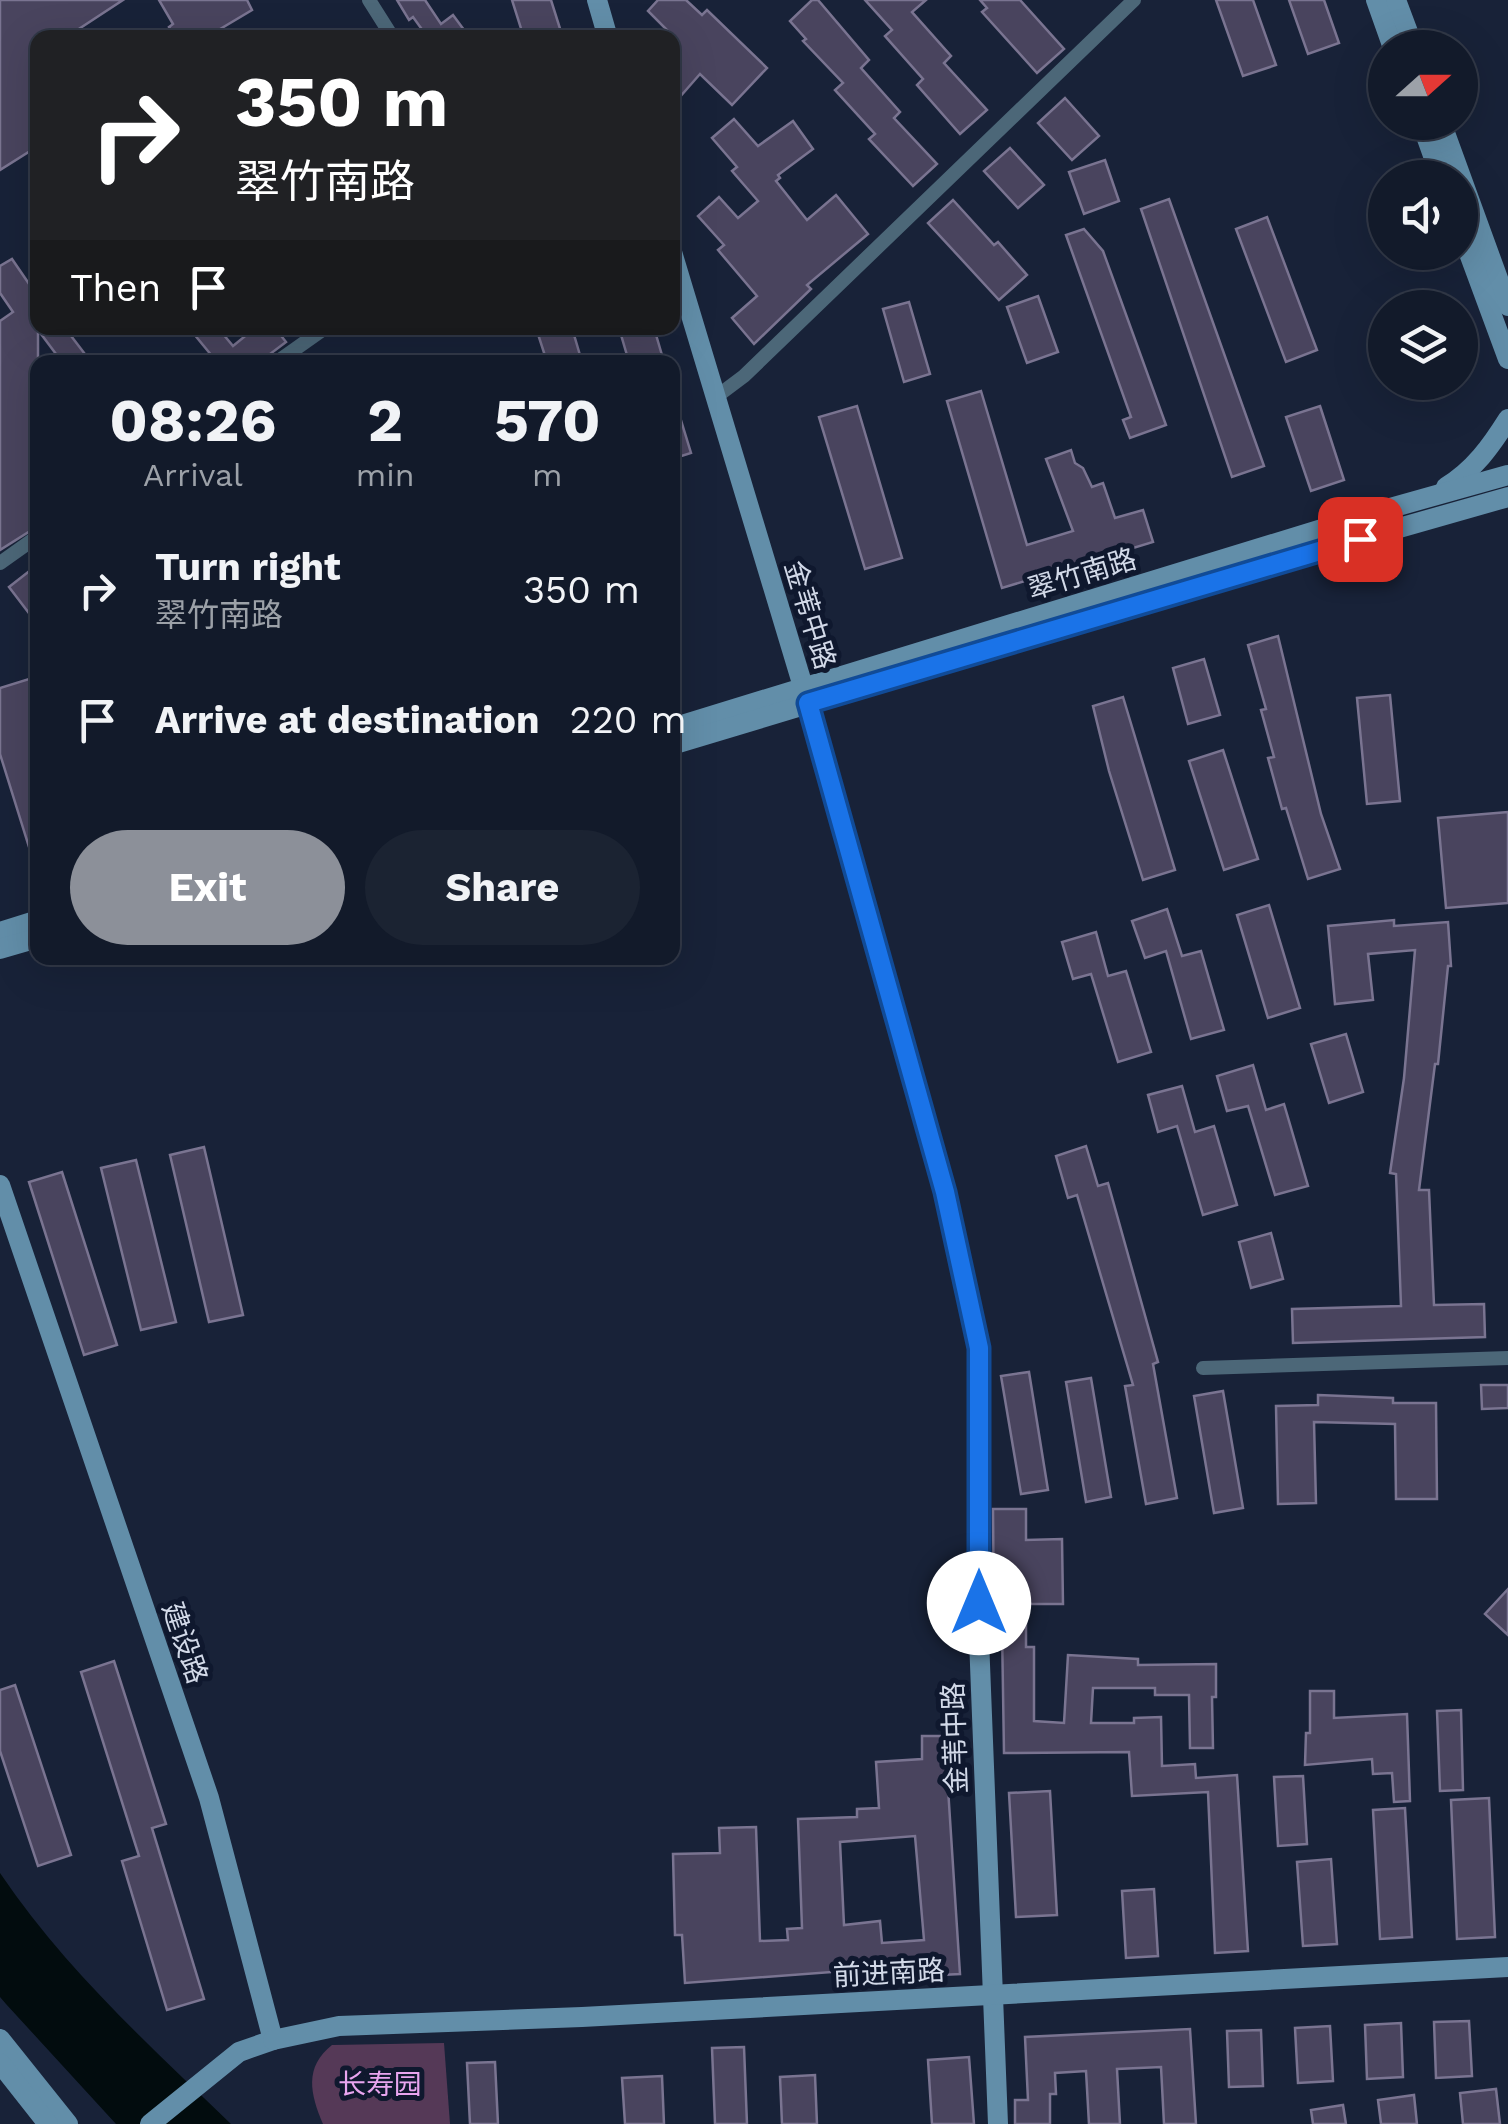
<!DOCTYPE html>
<meta charset="utf-8">
<style>
body{margin:0;font-family:"Work Sans","Noto Sans SC",sans-serif;background:#1b2332;color:#f1f3f6;height:100vh;display:flex;flex-direction:column;font-size:38px;white-space:nowrap}
*{box-sizing:border-box;margin:0}
p{font-size:32px;color:#9ca1a8}
.icon{flex:none;width:55px;height:55px;fill:none;stroke:currentColor;stroke-width:2;stroke-linecap:round;stroke-linejoin:round}
.map{position:relative;flex:1;overflow:hidden}
.drawer{position:absolute;left:30px;top:355px;width:650px;height:610px;display:flex;flex-direction:column;background:#121a2a;border-radius:20px;box-shadow:0 10px 40px #0002,0 0 0 2px #313847}
.drawer>*{flex:none}
.guide{position:absolute;left:30px;top:30px;width:650px;height:305px;border-radius:20px;box-shadow:0 10px 40px #0002,0 0 0 2px #313847;background:#202124;color:#fff;overflow:hidden}
.needle{width:65px;rotate:69deg}
.tools{position:absolute;left:1368px;top:30px;display:grid;gap:20px}
.tools a{display:grid;place-items:center;width:110px;height:110px;border-radius:50%;background:#121a2a;box-shadow:0 10px 40px #0002,0 0 0 2px #313847;font-size:50px}
.pin{position:absolute;display:grid;place-items:center;width:85px;height:85px;color:#fff;margin:-42px;border-radius:20px;box-shadow:0 5px 15px #0006}
.me{position:absolute;width:110px;margin:-55px;rotate:0deg;stroke-linejoin:round;filter:drop-shadow(0 0 8px #0008)}
.turn{display:flex;align-items:center;gap:35px;height:210px;padding:0 40px;font-size:45px}
.turn .icon{width:130px;height:130px;stroke-width:2.5}
.turn b{display:block;font-size:70px;line-height:85px}
.then{display:flex;align-items:center;height:95px;padding:0 40px;background:#0003;gap:20px;font-size:38px}
.eta{display:flex;justify-content:space-evenly;align-items:center;height:170px;text-align:center}
.eta b{font-size:60px;font-weight:700;line-height:70px}
.primary-button{display:flex;gap:20px;margin-top:auto;padding:20px 40px}
.primary-button a{flex:1;height:115px;border-radius:60px;background:#8c9099;color:#fff;font-size:40px;font-weight:700;line-height:115px;text-align:center}
.primary-button a+a{background:#1b2332;color:#f1f3f6}
ul{padding:0;list-style:none}
li{display:flex;align-items:center;gap:30px;height:130px;padding:0 40px}
li div{flex:1}
li b{display:block;font-size:38px}
li em{font-style:normal}
.map>svg:first-child{display:block}
.green{fill:#553957}
.water{fill:#020c0e}
.building{fill:#49445e;stroke:#7a7491;stroke-width:2.5;fill-rule:evenodd}
.lines{fill:none;stroke-linecap:round;stroke-linejoin:round}
.street{stroke:#4c6778;stroke-width:14}
.secondary{stroke:#628ea9;stroke-width:20}
.route-casing{stroke:#114b97;stroke-width:25}
.route{stroke:#1a73e8;stroke-width:18}
.labels{text-anchor:middle;dominant-baseline:central;stroke-width:10;stroke-linejoin:round;paint-order:stroke}
.street-label{font-size:28px;fill:#d2d9e8;stroke:#0f182e}
.park-label{font-size:28px;fill:#e8a5ef;stroke:#0f182e}
</style>
<div class="map">
<svg width="1508" height="2124" viewBox="0 0 1508 2124">
<rect width="100%" height="100%" fill="#182238"/>
<path class="green" d="M444,2043l6,81h-127c-13,-30 -19,-57 9,-79z"/>
<path class="water" d="M0,1873c64,95 149,172 231,251h-115l-110,-120 -6,-7z"/>
<g class="building">
<polygon points="0,0 123,0 65,38 38,38 38,146 0,170"/>
<polygon points="159,0 247,0 252,10 205,38 176,38 169,27 173,24"/>
<polygon points="397,0 425,0 441,24 453,15 470,38 422,38 426,35 413,17 409,20"/>
<polygon points="512,0 551,0 563,38 524,38"/>
<polygon points="658,0 686,0 702,15 707,10 767,68 732,105 700,74 672,106 672,35 648,11"/>
<polygon points="812,0 818,0 869,60 861,68 900,112 894,118 937,164 913,186 869,139 875,134 835,90 843,83 803,41 806,39 790,21"/>
<polygon points="865,0 926,0 912,12 951,56 944,63 987,110 960,134 917,85 923,79 885,36 892,30"/>
<polygon points="980,0 1020,0 1064,49 1037,73 982,12 987,8"/>
<polygon points="1216,0 1253,0 1276,65 1243,76"/>
<polygon points="1289,0 1324,0 1339,43 1308,54"/>
<polygon points="1065,98 1099,136 1072,160 1038,123"/>
<polygon points="734,119 758,146 793,121 813,149 778,175 780,178 776,181 807,220 836,195 868,234 807,285 811,289 754,344 732,318 757,296 718,250 724,245 698,216 719,197 738,218 758,201 732,171 737,167 712,138"/>
<polygon points="1010,148 1044,185 1018,208 984,171"/>
<polygon points="1105,160 1119,201 1084,214 1069,172"/>
<polygon points="1169,199 1264,466 1232,477 1141,209"/>
<polygon points="953,200 994,245 998,242 1027,275 999,300 928,223"/>
<polygon points="1267,217 1317,350 1286,362 1236,229"/>
<polygon points="1084,229 1103,251 1166,425 1130,438 1123,420 1131,417 1066,235"/>
<polygon points="12,259 38,297 38,328 65,328 91,362 62,362 38,330 38,526 0,550 0,321 13,312 0,293 0,266"/>
<polygon points="1038,296 1058,352 1027,363 1007,307"/>
<polygon points="909,302 930,374 904,382 883,309"/>
<polygon points="189,328 218,328 233,346 255,328 275,328 286,342 270,354 266,362 217,362"/>
<polygon points="536,328 572,328 582,362 547,362"/>
<polygon points="619,328 654,328 664,362 629,362"/>
<polygon points="981,391 1027,545 1073,531 1046,459 1071,450 1075,463 1083,468 1092,487 1103,483 1115,518 1143,510 1153,542 1002,588 947,401"/>
<polygon points="672,404 676,404 691,453 672,459"/>
<polygon points="857,406 902,558 865,569 819,417"/>
<polygon points="1320,406 1344,480 1311,491 1286,417"/>
<polygon points="32,569 38,577 38,625 9,587"/>
<polygon points="1278,636 1321,814 1340,869 1308,879 1286,808 1282,809 1268,758 1274,757 1261,710 1266,709 1248,645"/>
<polygon points="1204,659 1220,715 1188,724 1173,668"/>
<polygon points="29,679 38,706 38,863 34,863 0,754 0,688"/>
<polygon points="1390,695 1400,801 1367,804 1357,698"/>
<polygon points="1123,697 1175,870 1143,880 1109,771 1093,706"/>
<polygon points="1223,750 1258,859 1224,870 1189,761"/>
<polygon points="1508,812 1508,903 1446,908 1438,818"/>
<polygon points="1269,905 1300,1008 1268,1018 1237,915"/>
<polygon points="1167,909 1182,956 1201,951 1224,1030 1191,1039 1166,951 1145,958 1132,921"/>
<polygon points="1394,920 1394,926 1448,922 1451,966 1448,966 1438,1064 1435,1064 1419,1190 1429,1190 1434,1305 1484,1304 1485,1337 1293,1343 1292,1309 1401,1306 1396,1174 1390,1173 1404,1078 1415,950 1368,954 1373,1000 1335,1004 1328,926"/>
<polygon points="1096,932 1108,976 1126,971 1151,1052 1118,1062 1091,974 1073,979 1062,942"/>
<polygon points="1346,1034 1363,1092 1329,1103 1311,1044"/>
<polygon points="1253,1065 1266,1110 1284,1104 1308,1186 1275,1195 1248,1106 1227,1111 1217,1076"/>
<polygon points="1182,1086 1195,1132 1214,1126 1237,1205 1203,1215 1177,1126 1158,1132 1148,1095"/>
<polygon points="1086,1146 1098,1186 1108,1183 1158,1362 1153,1364 1177,1498 1146,1504 1125,1386 1133,1385 1077,1195 1068,1198 1056,1156"/>
<polygon points="204,1147 243,1315 209,1322 170,1155"/>
<polygon points="136,1160 176,1322 141,1330 101,1168"/>
<polygon points="62,1172 117,1345 84,1355 29,1182"/>
<polygon points="1271,1233 1283,1279 1251,1288 1239,1242"/>
<polygon points="1029,1372 1048,1490 1021,1494 1001,1376"/>
<polygon points="1091,1378 1111,1497 1086,1502 1066,1382"/>
<polygon points="1481,1385 1508,1385 1508,1408 1482,1409"/>
<polygon points="1223,1391 1243,1508 1214,1513 1194,1396"/>
<polygon points="1318,1395 1393,1398 1393,1403 1436,1403 1437,1499 1396,1499 1395,1424 1314,1422 1316,1503 1278,1504 1276,1406 1318,1405"/>
<polygon points="993,1509 1026,1509 1026,1540 1062,1539 1063,1604 1026,1604 1026,1647 1034,1647 1034,1721 1064,1723 1068,1655 1138,1659 1138,1665 1216,1664 1216,1697 1212,1697 1213,1748 1190,1748 1189,1695 1155,1695 1155,1688 1093,1688 1091,1723 1134,1723 1134,1718 1161,1717 1162,1766 1195,1764 1196,1778 1237,1775 1248,1951 1215,1953 1208,1792 1132,1796 1129,1752 1004,1753 1002,1629 994,1629"/>
<polygon points="1508,1589 1508,1635 1485,1614"/>
<polygon points="114,1661 166,1824 152,1828 204,1999 167,2010 122,1861 139,1856 81,1672"/>
<polygon points="15,1685 71,1855 38,1866 0,1751 0,1690"/>
<polygon points="1310,1691 1334,1691 1334,1718 1407,1714 1410,1801 1394,1802 1392,1773 1373,1774 1372,1759 1305,1765 1306,1733 1310,1733"/>
<polygon points="1461,1710 1463,1790 1440,1791 1437,1711"/>
<path d="M922,1736h31v52h-5l12,186 -61,3 -1,-10 -213,16 -3,-48h-7l-2,-81 47,-1 -1,-25 37,-1 4,114 28,-1 -1,-11 15,-1 -4,-109 59,-2v-8l22,-1 -3,-46 46,-3zM915,1836l9,104 -42,3 -2,-22 -36,4 -4,-83z"/>
<polygon points="1303,1776 1307,1844 1278,1846 1274,1777"/>
<polygon points="1050,1791 1057,1915 1016,1917 1009,1793"/>
<polygon points="1489,1798 1495,1937 1457,1939 1451,1800"/>
<polygon points="1405,1808 1412,1937 1380,1939 1373,1810"/>
<polygon points="1331,1859 1337,1944 1303,1946 1297,1862"/>
<polygon points="1154,1889 1158,1956 1126,1958 1122,1891"/>
<polygon points="1469,2021 1472,2076 1436,2078 1434,2022"/>
<polygon points="1401,2023 1403,2077 1367,2079 1365,2025"/>
<polygon points="1330,2026 1333,2081 1298,2083 1295,2028"/>
<polygon points="1190,2029 1196,2124 1164,2124 1161,2067 1117,2069 1120,2124 1089,2124 1086,2071 1055,2073 1056,2094 1050,2094 1050,2124 1015,2124 1015,2100 1028,2100 1025,2037"/>
<polygon points="1261,2030 1263,2086 1229,2087 1227,2031"/>
<polygon points="744,2047 747,2124 715,2124 712,2048"/>
<polygon points="969,2057 974,2124 932,2124 928,2060"/>
<polygon points="495,2062 498,2124 470,2124 467,2063"/>
<polygon points="815,2075 817,2124 782,2124 780,2077"/>
<polygon points="662,2076 664,2124 625,2124 622,2078"/>
<polygon points="1496,2089 1500,2124 1463,2124 1460,2093"/>
<polygon points="1414,2095 1417,2124 1381,2124 1378,2100"/>
<polygon points="1343,2105 1346,2124 1313,2124 1311,2110"/>
</g>
<g class="lines">
<g class="street">
<polyline points="369,0 393,38"/>
<polyline points="277,362 325,328"/>
<polyline points="716,397 744,376 1134,0"/>
<polyline points="0,563 38,536"/>
<polyline points="1203,1368 1508,1358"/>
</g>
<g class="secondary">
<polyline points="597,0 608,38"/>
<polyline points="1376,0 1393,48"/>
<polyline points="1396,0 1414,48"/>
<polyline points="1421,122 1441,178"/>
<polyline points="1441,122 1508,306"/>
<polyline points="1460,229 1508,359"/>
<polyline points="672,252 808,703 945,1192 979,1348 979,1639 998,2124"/>
<path d="M1446,487c28,-17 45,-41 62,-68"/>
<polyline points="672,728 1387,509 1508,475"/>
<polyline points="672,745 1248,571 1508,497"/>
<polyline points="0,932 38,920"/>
<polyline points="0,949 38,938"/>
<polyline points="0,1185 209,1798 273,2040 239,2052 150,2124"/>
<polyline points="0,2039 68,2124"/>
<polyline points="273,2040 339,2026 582,2017 1508,1967"/>
<polyline points="0,2063 48,2124"/>
</g>
</g>
<g class="lines">
<g class="route-casing">
<polyline id="route" points="979,1603 979,1348 945,1192 808,703 1360,539"/>
</g>
<use href="#route" class="route"/>
</g>
<g class="labels">
<g class="street-label">
<text transform="translate(1082 574) rotate(-17)">翠竹南路</text>
<text transform="translate(810 615) rotate(73)">金苇中路</text>
<text transform="translate(185 1643) rotate(71)">建设路</text>
<text transform="translate(955 1738) rotate(-92)">金苇中路</text>
<text transform="translate(889 1973) rotate(-3)">前进南路</text>
</g>
<g class="park-label">
<text x="380" y="2084">长寿园</text>
</g>
</g>
</svg>
<div class="tools">
<a><svg class="needle" viewBox="-14 -14 28 28"><path d="M0-13l5 13h-10z" fill="#e53935"/><path d="M0 13l5-13h-10z" fill="#9ca1a8"/></svg></a>
<a><svg class="icon" aria-label="sound" viewBox="0 0 24 24"><path d="M4 9h4l5-4v14l-5-4H4zM17 9q2 3 0 6"/></svg></a>
<a><svg class="icon" aria-label="layers" viewBox="0 0 24 24"><path d="M12 4l9 5-9 5-9-5zM3 14l9 5 9-5"/></svg></a>
</div>
<div class="pin" style="left:1360px;top:539px;background:#d93025"><svg class="icon" aria-label="arrive" viewBox="0 0 24 24"><path d="M6 21V4h12l-3 4 3 4H6"/></svg></div>
<svg class="me" style="left:979px;top:1603px" viewBox="-20 -20 40 40"><circle r="19" fill="#fff"/><path d="M0-13L10 11 0 6-10 11z" fill="#1a73e8"/></svg>
<div class="guide">
<div class="turn"><svg class="icon" aria-label="right" viewBox="0 0 24 24"><path d="M7 20v-9h11M14 6l5 5-5 5"/></svg><div><b>350 m</b>翠竹南路</div></div>
<div class="then">Then<svg class="icon" aria-label="arrive" viewBox="0 0 24 24"><path d="M6 21V4h12l-3 4 3 4H6"/></svg></div>
</div>
<section class="drawer">
<div class="eta">
<div><b>08:26</b><p>Arrival</p></div>
<div><b>2</b><p>min</p></div>
<div><b>570</b><p>m</p></div>
</div>
<ul>
<li><svg class="icon" aria-label="right" viewBox="0 0 24 24"><path d="M7 20v-9h11M14 6l5 5-5 5"/></svg><div><b>Turn right</b><p>翠竹南路</p></div><em>350 m</em></li>
<li><svg class="icon" aria-label="arrive" viewBox="0 0 24 24"><path d="M6 21V4h12l-3 4 3 4H6"/></svg><div><b>Arrive at destination</b></div><em>220 m</em></li>
</ul>
<div class="primary-button"><a>Exit</a><a>Share</a></div>
</section>
</div>
